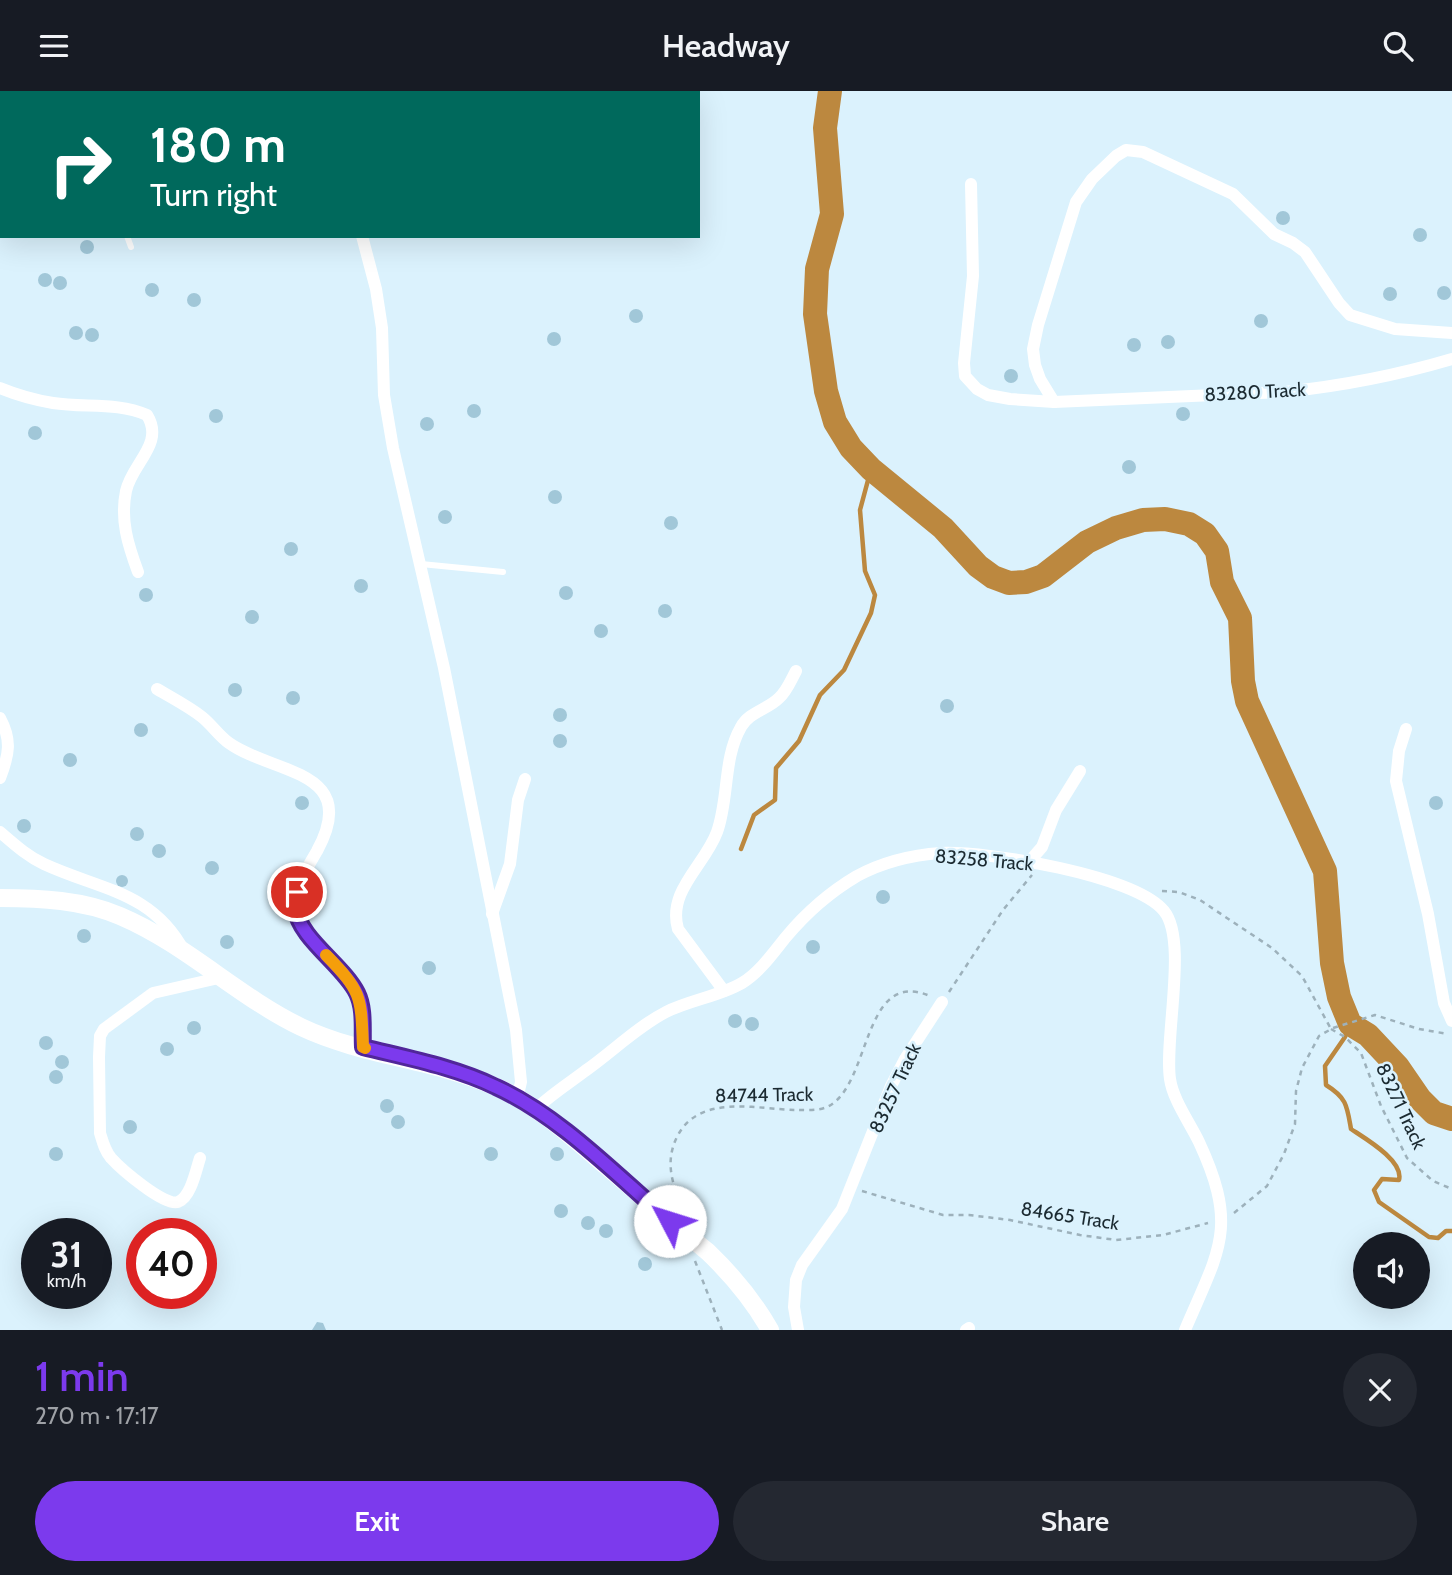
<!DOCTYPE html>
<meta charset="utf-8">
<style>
body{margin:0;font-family:Cabin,sans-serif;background:#242831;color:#f1f3f6;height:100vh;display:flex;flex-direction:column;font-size:26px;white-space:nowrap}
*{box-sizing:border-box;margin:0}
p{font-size:23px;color:#9ea1a6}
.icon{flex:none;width:38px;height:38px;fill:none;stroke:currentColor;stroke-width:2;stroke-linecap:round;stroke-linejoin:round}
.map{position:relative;height:1239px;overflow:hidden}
.drawer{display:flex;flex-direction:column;background:#171b24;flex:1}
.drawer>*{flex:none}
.top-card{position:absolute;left:0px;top:0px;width:700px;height:147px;box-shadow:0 7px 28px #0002;background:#00695c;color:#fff;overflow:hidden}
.controls{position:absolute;left:1353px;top:1141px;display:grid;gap:14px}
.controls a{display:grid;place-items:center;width:77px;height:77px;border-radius:50%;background:#171b24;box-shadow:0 7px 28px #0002;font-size:35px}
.speed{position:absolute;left:21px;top:1127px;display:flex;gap:14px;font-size:35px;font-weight:700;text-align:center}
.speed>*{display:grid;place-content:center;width:91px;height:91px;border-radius:50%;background:#171b24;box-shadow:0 7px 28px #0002;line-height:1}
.speed small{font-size:18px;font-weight:400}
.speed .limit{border:10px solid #d22;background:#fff;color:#111}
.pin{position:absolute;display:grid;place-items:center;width:60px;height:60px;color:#fff;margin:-30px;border:4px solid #fff;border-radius:50%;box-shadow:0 2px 7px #0007}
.me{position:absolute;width:77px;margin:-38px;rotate:310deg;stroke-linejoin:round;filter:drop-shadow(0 0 5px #0008)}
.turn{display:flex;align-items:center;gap:24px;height:147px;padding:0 35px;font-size:32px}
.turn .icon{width:91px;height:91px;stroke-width:2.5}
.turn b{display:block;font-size:49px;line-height:60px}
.round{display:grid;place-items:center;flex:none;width:74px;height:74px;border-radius:37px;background:#242831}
.head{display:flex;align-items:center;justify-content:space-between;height:119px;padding:0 35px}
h1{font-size:42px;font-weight:600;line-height:52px;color:#7c3aed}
.cta{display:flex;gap:14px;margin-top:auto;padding:14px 35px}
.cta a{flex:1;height:80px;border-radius:42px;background:#7c3aed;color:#fff;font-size:28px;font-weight:600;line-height:80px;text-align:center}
.cta a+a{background:#242831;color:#f1f3f6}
header{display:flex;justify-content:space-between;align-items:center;height:91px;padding:0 35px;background:#171b24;font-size:32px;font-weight:600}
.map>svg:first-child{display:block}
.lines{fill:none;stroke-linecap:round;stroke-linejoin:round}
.stream{stroke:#bc883f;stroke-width:4.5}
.river{stroke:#bc883f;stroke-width:24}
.building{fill:#a1c7d8}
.path{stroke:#9db1bb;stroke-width:2.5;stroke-dasharray:5 5;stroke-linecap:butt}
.lane{stroke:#fff;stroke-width:6}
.street{stroke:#fff;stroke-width:12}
.secondary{stroke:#fff;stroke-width:18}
.route-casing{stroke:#51269a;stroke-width:18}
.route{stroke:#7c3aed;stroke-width:12}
.slow{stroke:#f59e0b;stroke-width:12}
.labels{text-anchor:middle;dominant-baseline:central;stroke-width:5;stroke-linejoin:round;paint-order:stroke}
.street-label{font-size:19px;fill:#1b2a31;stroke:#dbf2fd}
</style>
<header><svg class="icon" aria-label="menu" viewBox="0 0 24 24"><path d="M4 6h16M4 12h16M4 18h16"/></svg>Headway<svg class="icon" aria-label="search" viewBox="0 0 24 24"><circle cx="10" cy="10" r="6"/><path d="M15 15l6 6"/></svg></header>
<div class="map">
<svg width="1452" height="1239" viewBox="0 0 1452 1239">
<rect width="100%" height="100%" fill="#dbf2fd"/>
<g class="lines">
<g class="stream">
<polyline points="741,758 754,724 775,709 776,677 799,650 820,604 844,579 871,522 875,504 865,480 860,419 871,378"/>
<path d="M1350,933l-5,13 -20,29 1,19c21,13 21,21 25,44 15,10 53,32 48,51l-17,-1 -8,11 5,12 50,35 9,1 8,-7h6"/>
</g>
<polyline class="river" points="830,0 825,37 832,123 817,178 815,223 826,300 835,331 851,357 871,378 943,437 978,475 993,486 1009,492 1026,491 1043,485 1087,451 1116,437 1143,429 1165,428 1189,433 1205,443 1217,460 1222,491 1240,527 1243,590 1247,610 1325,780 1332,872 1339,906 1350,933 1368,944 1398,976 1420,1008 1434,1022 1452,1028"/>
</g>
<g class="building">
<circle cx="1283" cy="127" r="7"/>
<circle cx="1420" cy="144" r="7"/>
<circle cx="87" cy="156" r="7"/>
<circle cx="45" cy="189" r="7"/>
<circle cx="60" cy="192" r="7"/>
<circle cx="152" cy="199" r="7"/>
<circle cx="1444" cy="202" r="7"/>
<circle cx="1390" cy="203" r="7"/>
<circle cx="194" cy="209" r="7"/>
<circle cx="636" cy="225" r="7"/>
<circle cx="1261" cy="230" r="7"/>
<circle cx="76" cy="242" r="7"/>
<circle cx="92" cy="244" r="7"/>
<circle cx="554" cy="248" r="7"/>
<circle cx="1168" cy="251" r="7"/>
<circle cx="1134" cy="254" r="7"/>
<circle cx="1011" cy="285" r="7"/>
<circle cx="474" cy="320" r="7"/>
<circle cx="1183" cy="323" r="7"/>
<circle cx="216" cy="325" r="7"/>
<circle cx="427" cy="333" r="7"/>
<circle cx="35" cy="342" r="7"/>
<circle cx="1129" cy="376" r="7"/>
<circle cx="555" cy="406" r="7"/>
<circle cx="445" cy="426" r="7"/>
<circle cx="671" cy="432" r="7"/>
<circle cx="291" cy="458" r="7"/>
<circle cx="361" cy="495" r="7"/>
<circle cx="566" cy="502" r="7"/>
<circle cx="146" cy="504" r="7"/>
<circle cx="665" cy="520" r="7"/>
<circle cx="252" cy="526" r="7"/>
<circle cx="601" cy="540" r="7"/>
<circle cx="235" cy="599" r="7"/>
<circle cx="293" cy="607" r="7"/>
<circle cx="947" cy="615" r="7"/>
<circle cx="560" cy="624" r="7"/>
<circle cx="141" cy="639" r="7"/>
<circle cx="560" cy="650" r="7"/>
<circle cx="70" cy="669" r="7"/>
<circle cx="302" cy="712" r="7"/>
<circle cx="1436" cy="712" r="7"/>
<circle cx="24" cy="735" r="7"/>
<circle cx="137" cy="743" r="7"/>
<circle cx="159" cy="760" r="7"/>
<circle cx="212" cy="777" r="7"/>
<circle cx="122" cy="790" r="6"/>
<circle cx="883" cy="806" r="7"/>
<circle cx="84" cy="845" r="7"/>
<circle cx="227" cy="851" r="7"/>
<circle cx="813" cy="856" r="7"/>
<circle cx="429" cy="877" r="7"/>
<circle cx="735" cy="930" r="7"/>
<circle cx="752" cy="933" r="7"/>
<circle cx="194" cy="937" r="7"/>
<circle cx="46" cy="952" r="7"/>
<circle cx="167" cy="958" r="7"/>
<circle cx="62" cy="971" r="7"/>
<circle cx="56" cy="986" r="7"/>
<circle cx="387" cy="1015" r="7"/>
<circle cx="398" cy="1031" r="7"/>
<circle cx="130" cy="1036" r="7"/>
<circle cx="557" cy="1063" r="7"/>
<circle cx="56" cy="1063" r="7"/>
<circle cx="491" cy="1063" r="7"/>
<circle cx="561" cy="1120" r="7"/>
<circle cx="588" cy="1132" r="7"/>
<circle cx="606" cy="1140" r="7"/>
<circle cx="645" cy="1173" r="7"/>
<polygon points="317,1231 323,1232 326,1239 312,1239"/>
</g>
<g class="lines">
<g class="path">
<polyline points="1162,800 1179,801 1200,809 1272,857 1302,885 1331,938"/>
<polyline points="949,901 1003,819 1032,784"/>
<polyline points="1331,938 1345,946 1361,962 1381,1015 1407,1067 1433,1090 1452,1098"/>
<polyline points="862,1100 943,1124 969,1124 1010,1129 1080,1144 1116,1149 1163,1144 1208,1132"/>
<path d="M684,1119c-12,-25 -20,-49 -6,-75 22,-41 79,-26 117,-25 10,0 23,1 32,-3 45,-21 34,-140 103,-111"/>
<polyline points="1234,1122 1267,1095 1284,1063 1295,1033 1296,1000 1302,977 1319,945 1333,937 1375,924 1419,938 1448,943"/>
<polyline points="695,1170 722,1239"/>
</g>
<g class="lane">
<polyline points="127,145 131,156"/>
<polyline points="421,473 503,481"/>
</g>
<g class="street">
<polyline points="328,0 329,2"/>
<polyline points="227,2 233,0"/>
<polyline points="355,2 355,0"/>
<polyline points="0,86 2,85"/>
<path d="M971,93l2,92 -9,87 1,13 12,13 11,6 22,4 44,3 230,-10c57,-6 114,-17 168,-33"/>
<polyline points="362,145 376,198 382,237 384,304 393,357 444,577 516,939 521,991 517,1008"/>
<path d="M0,297c17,7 35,12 53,15 32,5 64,-1 94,12 18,29 -15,48 -21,76 -6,29 2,54 12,81"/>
<polyline points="1054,311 1040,288 1035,274 1033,258 1038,234 1076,111 1092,88 1116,65 1126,59 1143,61 1233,103 1274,143 1293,152 1305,161 1339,212 1350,224 1395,238 1452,242"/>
<path d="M157,598c15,9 31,17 45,28 10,8 17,19 27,26 43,31 133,26 88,108 -12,20 -28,46 -18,69 12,29 47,45 59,75 7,15 4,35 5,52"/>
<path d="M0,627c12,22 9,37 0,60"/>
<polyline points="1406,638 1399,660 1396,690 1428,823 1444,912 1452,930"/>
<path d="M0,741c14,12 27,24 44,32 56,26 108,27 140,87"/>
<polyline points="1028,772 1042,756 1056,719 1080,680"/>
<polyline points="492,823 510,773 518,709 525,688"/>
<path d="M724,900l-46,-62c-11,-38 27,-64 39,-97 12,-33 6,-74 24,-105 8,-15 26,-17 38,-29 8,-7 12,-18 17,-27"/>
<path d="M535,1019c15,-15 33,-26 50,-39 27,-19 52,-44 81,-59 24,-12 54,-16 76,-29 18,-11 31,-30 44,-46 20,-24 44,-45 71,-61 26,-14 55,-21 84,-23 46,-2 194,22 223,58 24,29 0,128 6,168 3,21 20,44 29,63 40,86 20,108 -14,188"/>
<path d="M200,1067c-4,12 -9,39 -22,44 -13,5 -57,-33 -67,-44 -6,-7 -8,-15 -11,-25l-1,-76 1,-21 4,-7 49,-36 70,-16"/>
<polyline points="798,1239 794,1216 796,1189 802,1174 842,1118 891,995 905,968 942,911"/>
<polyline points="966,1239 969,1237"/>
</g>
<path class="secondary" d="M0,807c40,0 83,2 120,18 66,28 117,80 181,111 61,29 131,32 193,59 42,18 78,51 112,80 34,29 68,58 102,86 25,24 45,48 62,78"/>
</g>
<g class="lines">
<g class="route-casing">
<path id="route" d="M297,801c0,5 -2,11 -1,17 2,28 48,57 61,84 8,16 5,37 6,54 44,11 92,20 133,40 64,29 121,89 174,134"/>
</g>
<use href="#route" class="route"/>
<path class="slow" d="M326,864c36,37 35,41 37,92l2,1"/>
</g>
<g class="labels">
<g class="street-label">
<text transform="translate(1255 301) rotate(-3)">83280 Track</text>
<text transform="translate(984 769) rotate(5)">83258 Track</text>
<text transform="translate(895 997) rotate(-65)">83257 Track</text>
<text transform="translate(764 1004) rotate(-1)">84744 Track</text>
<text transform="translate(1401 1015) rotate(65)">83271 Track</text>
<text transform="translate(1070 1125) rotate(9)">84665 Track</text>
</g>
</g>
</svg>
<div class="controls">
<a><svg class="icon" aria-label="sound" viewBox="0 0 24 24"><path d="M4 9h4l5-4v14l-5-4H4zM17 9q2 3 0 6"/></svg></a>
</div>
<div class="speed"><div>31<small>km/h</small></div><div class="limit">40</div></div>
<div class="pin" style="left:297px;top:801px;background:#d93025"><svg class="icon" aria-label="arrive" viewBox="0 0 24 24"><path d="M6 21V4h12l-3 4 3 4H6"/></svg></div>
<svg class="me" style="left:670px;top:1130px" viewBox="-20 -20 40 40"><circle r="19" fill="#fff"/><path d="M0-13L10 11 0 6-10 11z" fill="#7c3aed"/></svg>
<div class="top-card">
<div class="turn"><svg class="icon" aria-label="right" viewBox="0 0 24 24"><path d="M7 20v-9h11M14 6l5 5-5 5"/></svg><div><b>180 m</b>Turn right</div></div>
</div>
</div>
<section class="drawer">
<div class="head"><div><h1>1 min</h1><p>270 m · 17:17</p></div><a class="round"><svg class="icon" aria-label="close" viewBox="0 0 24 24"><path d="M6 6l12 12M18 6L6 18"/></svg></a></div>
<div class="cta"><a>Exit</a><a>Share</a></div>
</section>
